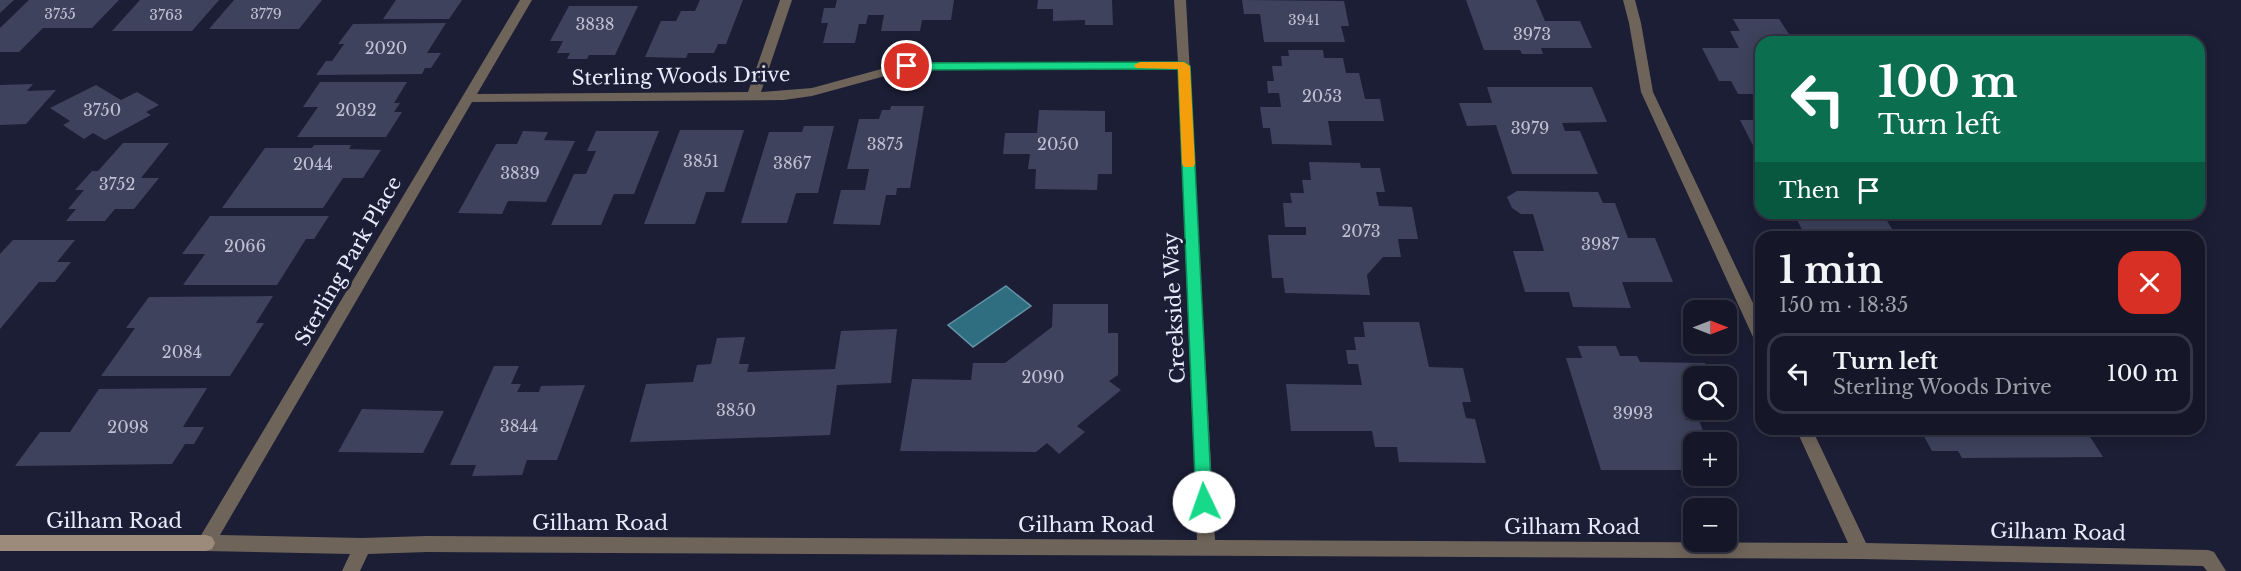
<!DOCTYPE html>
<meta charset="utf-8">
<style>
body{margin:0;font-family:"Libre Baskerville",serif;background:#1e1f30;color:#f1f3f6;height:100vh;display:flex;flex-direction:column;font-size:22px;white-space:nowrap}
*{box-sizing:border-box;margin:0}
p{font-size:20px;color:#9d9fa8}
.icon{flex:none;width:33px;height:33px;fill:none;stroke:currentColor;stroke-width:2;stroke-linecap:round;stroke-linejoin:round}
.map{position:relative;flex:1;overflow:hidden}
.details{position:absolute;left:1755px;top:231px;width:450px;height:204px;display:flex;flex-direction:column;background:#151628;border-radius:18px;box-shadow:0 3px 15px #0003,0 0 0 2px #343545}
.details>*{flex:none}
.banner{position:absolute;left:1755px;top:36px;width:450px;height:183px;border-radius:18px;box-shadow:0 3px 15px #0003,0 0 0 2px #343545;background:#0b6e4f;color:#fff;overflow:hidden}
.needle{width:39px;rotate:90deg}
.tools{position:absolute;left:1683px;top:300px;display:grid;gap:12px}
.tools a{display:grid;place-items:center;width:54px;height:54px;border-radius:12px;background:#151628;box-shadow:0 3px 15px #0003,0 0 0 2px #343545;font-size:30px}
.pin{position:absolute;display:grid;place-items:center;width:51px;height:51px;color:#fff;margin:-26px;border:3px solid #fff;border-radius:50%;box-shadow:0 2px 6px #0007}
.me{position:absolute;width:66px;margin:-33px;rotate:357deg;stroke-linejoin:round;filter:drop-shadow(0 0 4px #0008)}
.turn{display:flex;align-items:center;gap:21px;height:126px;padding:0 24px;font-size:27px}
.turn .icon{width:78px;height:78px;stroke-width:2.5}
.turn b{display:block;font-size:42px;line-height:51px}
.then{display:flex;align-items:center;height:57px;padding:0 24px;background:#0003;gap:12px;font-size:22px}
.round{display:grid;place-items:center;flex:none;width:63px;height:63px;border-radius:18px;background:#1e1f30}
.overview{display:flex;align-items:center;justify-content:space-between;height:102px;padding:0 24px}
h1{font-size:36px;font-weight:800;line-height:45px}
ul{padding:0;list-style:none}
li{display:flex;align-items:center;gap:18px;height:81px;margin:0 12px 9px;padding:0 12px;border:3px solid #343545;border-radius:18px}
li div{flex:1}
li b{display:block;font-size:22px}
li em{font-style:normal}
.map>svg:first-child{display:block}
.water{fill:#2f6e81;stroke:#6694a6;stroke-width:1.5}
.building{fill:#3e425c}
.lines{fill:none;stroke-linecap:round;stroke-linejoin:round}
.street{fill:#6f645a;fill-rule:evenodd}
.secondary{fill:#9c8b7b;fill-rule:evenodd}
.route{fill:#16d989;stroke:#0e8d59;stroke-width:1.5}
.slow{fill:#f59e0b}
.labels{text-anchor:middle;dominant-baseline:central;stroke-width:6;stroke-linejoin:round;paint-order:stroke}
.far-number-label{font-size:14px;fill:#bec1d3}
.number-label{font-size:16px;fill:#bec1d3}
.street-label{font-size:20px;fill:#e8ebfb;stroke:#1c1e36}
</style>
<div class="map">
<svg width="2241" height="571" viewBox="0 0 2241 571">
<rect width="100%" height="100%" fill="#1c1e36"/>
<polygon class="water" points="1006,286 1031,306 973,347 948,325"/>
<g class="building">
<polygon points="0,0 14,0 0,13"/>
<polygon points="29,0 119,0 92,28 43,28 19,52 0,52 0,28"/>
<polygon points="140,0 219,0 192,31 112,31"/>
<polygon points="234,0 322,0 299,29 209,29"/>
<polygon points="396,0 462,0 449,19 383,19"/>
<polygon points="700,0 743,0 726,44 718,44 714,53 688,53 686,58 645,57 661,21 676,21 681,11 695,11"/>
<polygon points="837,0 954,0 951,20 922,20 920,31 881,31 884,15 868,15 866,24 859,24 855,43 823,43 828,23 821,23 824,8 835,8"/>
<polygon points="1038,0 1112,0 1113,25 1085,25 1085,20 1053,21 1053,9 1037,9"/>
<polygon points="1242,0 1344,1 1349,26 1341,26 1345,42 1264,42 1260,14 1244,14"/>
<polygon points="1466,0 1536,0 1545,21 1580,21 1592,48 1541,48 1543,54 1522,54 1520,50 1484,50"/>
<polygon points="569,6 638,6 615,55 589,55 587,59 567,59 570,53 557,53 563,41 550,41"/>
<polygon points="1733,19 1779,19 1789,34 1799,34 1804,42 1761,42 1761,94 1738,94 1731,81 1719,81 1702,48 1739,48 1730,31 1740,31"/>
<polygon points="446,23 427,53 441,53 431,68 425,68 422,74 316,75 326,61 332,61 344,44 338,44 353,24"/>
<polygon points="1288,50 1323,50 1324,58 1343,58 1346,73 1359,73 1365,99 1380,99 1384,121 1328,121 1332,145 1272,144 1270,128 1263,128 1260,107 1281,107 1279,93 1268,93 1267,81 1274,81 1272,66 1282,66 1281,56 1289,56"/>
<polygon points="320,82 407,82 394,103 400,103 394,112 402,112 386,137 297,137 318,107 303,107"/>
<polygon points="33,84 27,91 56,90 26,124 0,125 0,85"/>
<polygon points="96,85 121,100 137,92 159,105 146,112 151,115 105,140 93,133 84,139 63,125 70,121 50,108"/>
<polygon points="1487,87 1592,87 1607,122 1562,123 1565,131 1580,131 1598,174 1512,174 1496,125 1467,126 1459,103 1492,103"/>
<polygon points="891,106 924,106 910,188 897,188 896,195 886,195 880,225 833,224 841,190 865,190 869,169 847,169 859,119 879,119 882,110 890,110"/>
<polygon points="1039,110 1105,111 1105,132 1112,132 1112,174 1098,174 1097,190 1035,189 1036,169 1028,169 1030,154 1003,154 1005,133 1037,133"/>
<polygon points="1740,120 1761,120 1761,155 1758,155"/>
<polygon points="804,126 834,126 818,193 796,193 787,223 741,223 769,132 802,132"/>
<polygon points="680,130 744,130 724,192 706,192 695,224 644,224"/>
<polygon points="523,131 548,132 544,140 575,141 546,202 508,201 502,214 458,213 496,144 517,144"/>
<polygon points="596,131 659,131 634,194 614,194 601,225 551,225 574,174 586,174 596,151 587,151"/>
<polygon points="123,143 169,143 141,178 159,178 134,209 115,209 105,221 66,221 76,209 68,209 84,190 75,190 92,171 98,171"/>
<polygon points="314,145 351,145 349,149 381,150 363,178 343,178 323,208 222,208 265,148 312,148"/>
<polygon points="1309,162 1360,163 1361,168 1380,168 1385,192 1376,192 1379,206 1412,207 1418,239 1398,239 1401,257 1383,257 1367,275 1370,295 1285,293 1283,278 1272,278 1268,235 1306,235 1306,227 1285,227 1283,203 1292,203 1290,193 1304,193 1302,180 1311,180"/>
<polygon points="1517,191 1598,192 1603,203 1615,203 1628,238 1655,238 1673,282 1622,282 1631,308 1573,307 1569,292 1525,292 1513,251 1544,251 1533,214 1521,214 1512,208 1507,197"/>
<polygon points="210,216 329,216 314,239 306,239 277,285 183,285 205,254 182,254"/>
<polygon points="1795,216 1884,216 1897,237 1806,237"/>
<polygon points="13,240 75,240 57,262 71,262 55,282 39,282 0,329 0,254"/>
<polygon points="273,296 256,323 264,323 230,376 101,376 135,328 126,328 149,297"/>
<polygon points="1053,304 1108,304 1108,333 1118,333 1118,375 1109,381 1121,390 1077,426 1085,432 1059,454 1047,443 1036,452 900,451 912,379 971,380 973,363 1005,363 1052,327"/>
<polygon points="1363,322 1419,322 1429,367 1463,368 1471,402 1462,402 1466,418 1475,419 1486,463 1399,462 1397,447 1375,447 1372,431 1291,431 1286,384 1362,385 1358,364 1348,364 1346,350 1356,350 1354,337 1365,337"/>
<polygon points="897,329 891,383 837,385 830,435 630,442 646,384 693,382 697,365 711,364 717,338 745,337 739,364 749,364 747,372 835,369 841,331"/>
<polygon points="1578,346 1616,346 1620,356 1637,356 1640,362 1705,363 1711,376 1694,376 1694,406 1681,405 1686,420 1699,420 1707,442 1694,442 1694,470 1601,470 1566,358 1582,358"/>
<polygon points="494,366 519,366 511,384 521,384 517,392 539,392 541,386 585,385 557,460 527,460 522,475 472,476 476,465 450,465"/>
<polygon points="207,388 183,427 204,427 194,444 185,444 172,464 15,466 40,432 70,432 99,389"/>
<polygon points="362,409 444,411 423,453 338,452"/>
<polygon points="1920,429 2085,429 2103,457 1962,458 1958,451 1932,451"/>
</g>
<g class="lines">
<g class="street">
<path d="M520,0h12l-55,94 271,-2 32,-92h12l-31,92 51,-4 95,-26h271l-4,-62h12l29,540 633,3 -52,-114h16l54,114 342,7 6,2 12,19h-19l-4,-5 -342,-7 -1434,-7 -59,2 -8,17h-18l8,-17 -144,-3 -6,-2 -3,-6 3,-6zM907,70h271l19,470 -770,-4 -65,2 -142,-3 252,-433 312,-2 28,-4z"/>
<polygon points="1623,0 1635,0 1641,23 1653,92 1761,320 1761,343 1755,341 1753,337 1641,92 1629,23"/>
</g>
<polygon class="secondary" points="0,535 206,535 212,537 215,543 212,549 206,551 0,551"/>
</g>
<polygon class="route" points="1184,62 1190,66 1212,502 1209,507 1204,509 1198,507 1196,502 1178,69 907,70 902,66 907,63"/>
<polygon class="slow" points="1140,62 1184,62 1190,66 1195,164 1193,167 1184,167 1182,164 1178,69 1136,68 1134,65"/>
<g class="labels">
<g class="far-number-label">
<text x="60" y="14">3755</text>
<text x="266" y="14">3779</text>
<text x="166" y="15">3763</text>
<text x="1304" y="20">3941</text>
</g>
<g class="number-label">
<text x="595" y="24">3838</text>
<text x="1532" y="34">3973</text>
<text x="386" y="48">2020</text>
<text x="1322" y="96">2053</text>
<text x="102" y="110">3750</text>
<text x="356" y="110">2032</text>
<text x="1530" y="128">3979</text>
<text x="885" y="144">3875</text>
<text x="1058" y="144">2050</text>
<text x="701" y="161">3851</text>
<text x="792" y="163">3867</text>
<text x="313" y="164">2044</text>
<text x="520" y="173">3839</text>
<text x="117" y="184">3752</text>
<text x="1361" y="231">2073</text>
<text x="1600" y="244">3987</text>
<text x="245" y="246">2066</text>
<text x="182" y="352">2084</text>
<text x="1043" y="377">2090</text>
<text x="736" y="410">3850</text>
<text x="1633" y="413">3993</text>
<text x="519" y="426">3844</text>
<text x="128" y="427">2098</text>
</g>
<g class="street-label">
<text transform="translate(681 76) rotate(-1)">Sterling Woods Drive</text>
<text transform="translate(348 261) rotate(-60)">Sterling Park Place</text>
<text transform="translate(1174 308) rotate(-93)">Creekside Way</text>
<text x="114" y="521">Gilham Road</text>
<text x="600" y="523">Gilham Road</text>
<text x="1086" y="525">Gilham Road</text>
<text x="1572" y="527">Gilham Road</text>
<text transform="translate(2058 532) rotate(1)">Gilham Road</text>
</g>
</g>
</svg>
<div class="tools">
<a><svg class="needle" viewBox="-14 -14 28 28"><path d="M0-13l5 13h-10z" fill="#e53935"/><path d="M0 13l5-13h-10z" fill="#9d9fa8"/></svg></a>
<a><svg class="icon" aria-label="search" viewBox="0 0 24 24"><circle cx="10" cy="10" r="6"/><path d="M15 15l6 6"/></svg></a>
<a>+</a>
<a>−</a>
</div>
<div class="pin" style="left:907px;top:66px;background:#d93025"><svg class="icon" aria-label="arrive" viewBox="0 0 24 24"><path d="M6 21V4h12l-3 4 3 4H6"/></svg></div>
<svg class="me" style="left:1204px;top:502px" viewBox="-20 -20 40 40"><circle r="19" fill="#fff"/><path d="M0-13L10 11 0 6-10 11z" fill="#16d989"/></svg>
<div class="banner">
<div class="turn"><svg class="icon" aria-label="left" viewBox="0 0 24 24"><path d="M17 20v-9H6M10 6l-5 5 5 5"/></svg><div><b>100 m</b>Turn left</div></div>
<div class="then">Then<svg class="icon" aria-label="arrive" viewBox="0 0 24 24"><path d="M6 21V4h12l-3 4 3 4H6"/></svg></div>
</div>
<section class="details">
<div class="overview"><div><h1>1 min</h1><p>150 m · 18:35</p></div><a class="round" style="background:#d93025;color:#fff"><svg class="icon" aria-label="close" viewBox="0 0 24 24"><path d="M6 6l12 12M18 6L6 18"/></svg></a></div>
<ul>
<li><svg class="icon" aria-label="left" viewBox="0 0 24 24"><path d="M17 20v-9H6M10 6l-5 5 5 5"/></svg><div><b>Turn left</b><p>Sterling Woods Drive</p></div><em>100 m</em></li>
</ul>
</section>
</div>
